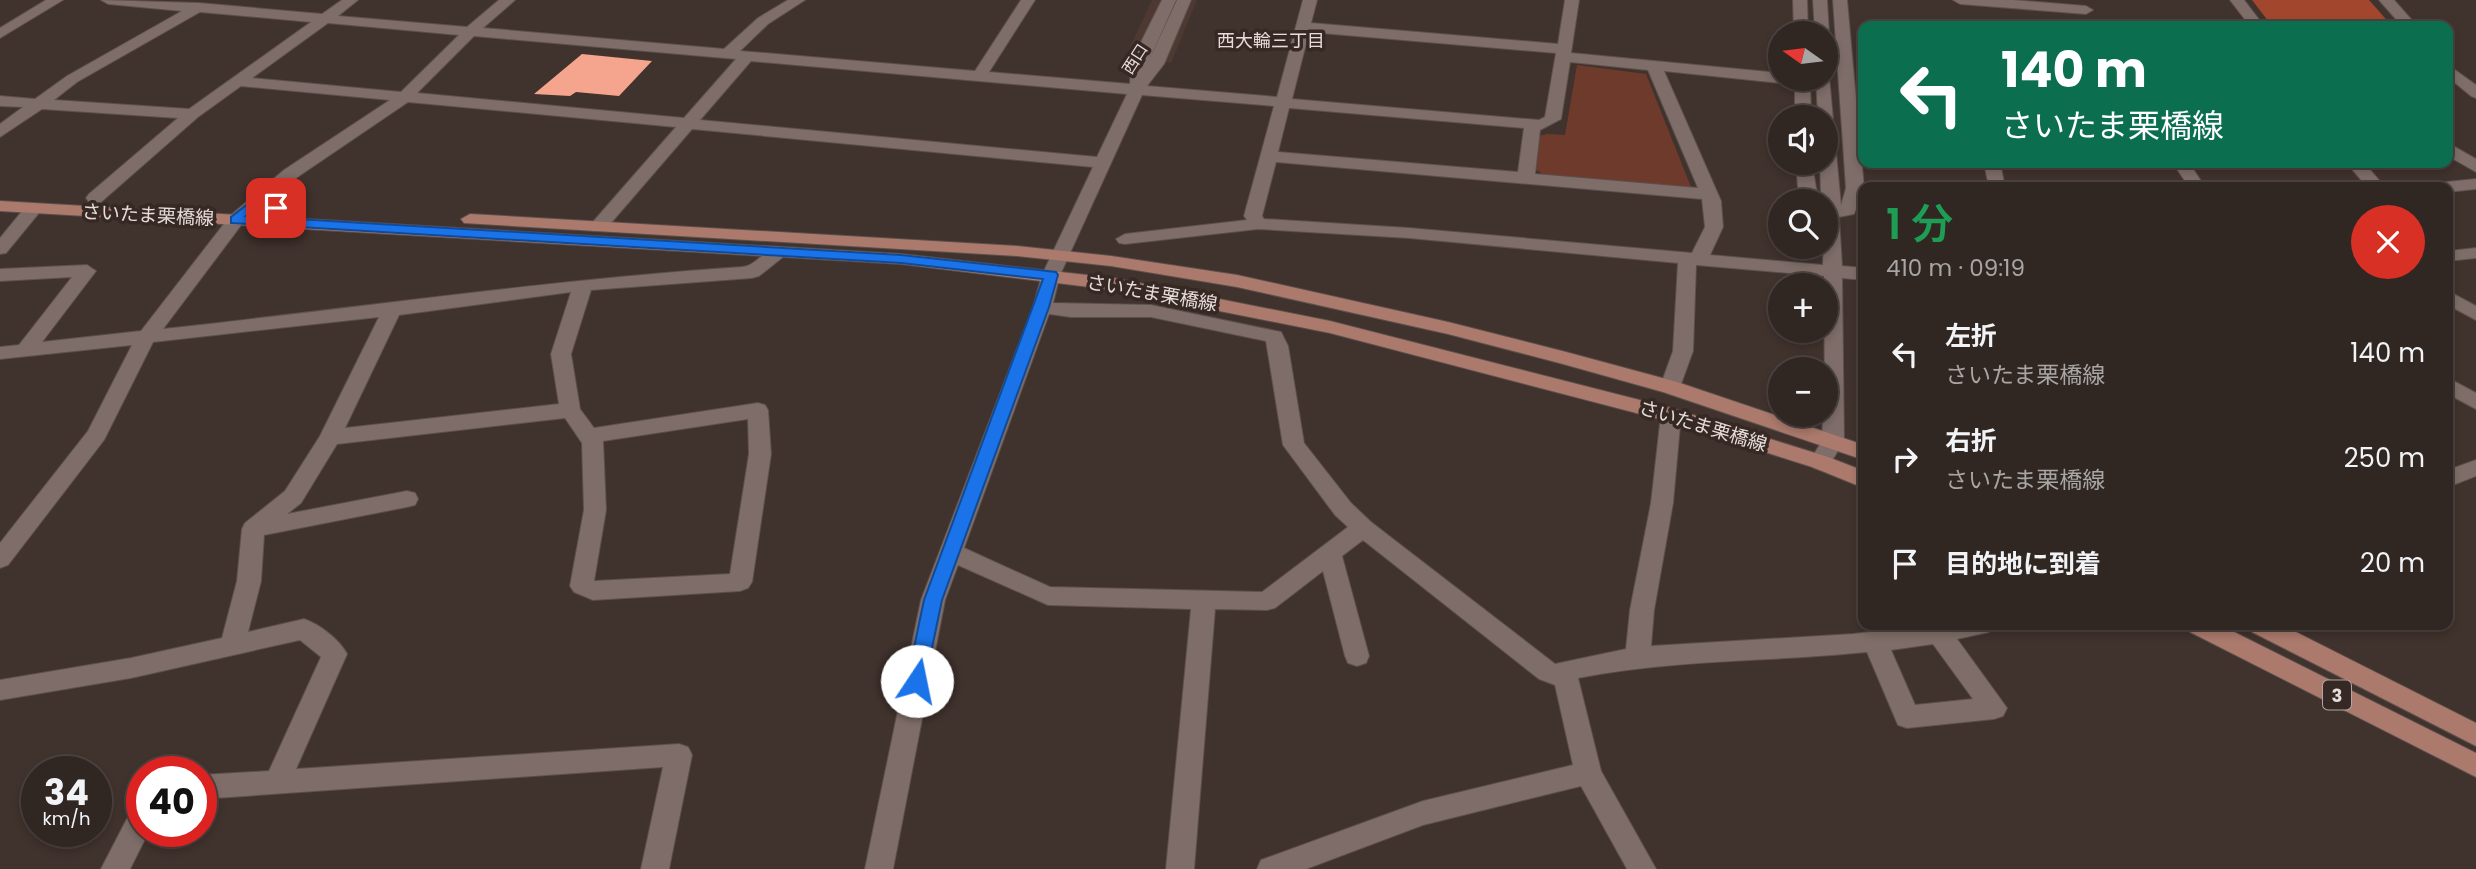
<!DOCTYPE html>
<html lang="ja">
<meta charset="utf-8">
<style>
body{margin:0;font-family:Poppins,"Noto Sans JP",sans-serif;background:#3c322f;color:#f1f3f6;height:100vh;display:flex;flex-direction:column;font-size:26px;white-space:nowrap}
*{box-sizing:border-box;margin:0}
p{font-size:23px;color:#a8a5a5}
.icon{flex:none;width:38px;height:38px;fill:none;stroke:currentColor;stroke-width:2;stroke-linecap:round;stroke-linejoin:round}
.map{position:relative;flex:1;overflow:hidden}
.sheet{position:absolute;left:1858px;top:182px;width:595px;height:448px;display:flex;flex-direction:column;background:#302622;border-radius:14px;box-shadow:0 4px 10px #0003,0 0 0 2px #4b4340}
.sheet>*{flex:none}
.guide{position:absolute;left:1858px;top:21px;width:595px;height:147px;border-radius:14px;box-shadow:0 4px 10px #0003,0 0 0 2px #4b4340;background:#0b6e4f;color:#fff;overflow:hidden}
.needle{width:46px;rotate:284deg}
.controls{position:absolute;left:1768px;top:21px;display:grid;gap:14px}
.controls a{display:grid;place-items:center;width:70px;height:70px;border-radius:50%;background:#302622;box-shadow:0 4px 10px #0003,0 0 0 2px #4b4340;font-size:35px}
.speed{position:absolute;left:21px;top:756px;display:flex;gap:14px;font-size:35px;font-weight:700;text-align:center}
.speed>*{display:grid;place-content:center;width:91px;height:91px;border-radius:50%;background:#302622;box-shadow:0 4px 10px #0003,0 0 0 2px #4b4340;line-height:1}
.speed small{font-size:18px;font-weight:400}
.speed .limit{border:10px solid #d22;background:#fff;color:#111}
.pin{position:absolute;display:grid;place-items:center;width:60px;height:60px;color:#fff;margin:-30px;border-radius:14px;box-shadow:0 4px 10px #0006}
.me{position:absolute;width:77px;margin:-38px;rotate:11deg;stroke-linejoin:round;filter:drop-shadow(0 0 5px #0008)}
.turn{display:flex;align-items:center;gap:24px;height:147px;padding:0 28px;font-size:32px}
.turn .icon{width:91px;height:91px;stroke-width:2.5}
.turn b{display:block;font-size:49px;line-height:60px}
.round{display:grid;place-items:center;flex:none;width:74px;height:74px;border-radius:37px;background:#3c322f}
.headline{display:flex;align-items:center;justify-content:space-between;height:119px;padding:0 28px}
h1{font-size:42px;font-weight:600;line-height:52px;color:#1e9e55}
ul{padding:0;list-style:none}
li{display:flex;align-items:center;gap:21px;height:105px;padding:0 28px}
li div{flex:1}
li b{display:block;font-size:26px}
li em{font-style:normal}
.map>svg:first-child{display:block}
.built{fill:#4e3932}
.green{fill:#6e3a2c}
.water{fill:#a2472d}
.building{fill:#f5a48d}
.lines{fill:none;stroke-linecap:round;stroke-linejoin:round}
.minor-casing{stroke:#5c504c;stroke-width:2}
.major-casing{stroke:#5c504c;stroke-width:2}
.minor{fill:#7e6d68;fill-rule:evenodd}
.major{fill:#ab7a6c;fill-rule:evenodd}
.route{fill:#1a73e8;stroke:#114b97;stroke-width:2}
.labels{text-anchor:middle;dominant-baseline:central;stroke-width:7;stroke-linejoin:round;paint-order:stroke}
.far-street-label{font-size:16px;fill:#e6dcd9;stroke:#362823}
.far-neighbourhood-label{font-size:18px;fill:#e6dcd9;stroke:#362823}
.shield{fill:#362823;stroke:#b1a6a2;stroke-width:2}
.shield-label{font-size:18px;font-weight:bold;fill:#e6dcd9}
.street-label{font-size:19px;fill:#e6dcd9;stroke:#362823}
</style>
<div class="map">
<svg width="2476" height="869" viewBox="0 0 2476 869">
<rect width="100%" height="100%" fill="#40322d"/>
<polygon class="built" points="1152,0 1197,0 1171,63 1125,58"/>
<polygon class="green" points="1577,65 1646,74 1691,187 1545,175 1535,169 1538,136 1547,134 1565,135"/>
<polygon class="water" points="2252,0 2369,0 2392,26 2272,26"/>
<polygon class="building" points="582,54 652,61 619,96 576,92 570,96 534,94"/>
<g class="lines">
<g class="minor-casing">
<g id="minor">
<polygon points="46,0 63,0 0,38 0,28"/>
<path d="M101,0l98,3 123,11 20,-14h16l-20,16 129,11 32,-27h16l-32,28 241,21 34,-31 30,-18h17l-37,24 -28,27 235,20 46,-71h14l-46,72 141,12 1,-22 31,-62h14l-30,67 31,-67h14l-27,64 -17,22 130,11 26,-97h14l-6,23 247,21 7,-44h14l-8,53 209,20v6h7l-7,4 -116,-12 57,130 2,26 -13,28 113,10 2,-64h-18l-9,-13 -2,-25h16l4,25 5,9 -1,-34h5v-46h-7l-2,-38 13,-3 12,130 5,-18 -13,-188h14l17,188 -10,26 -15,3 3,49 22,2v12l-22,-2 2,163 -16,26 -8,3 -8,-3 -3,-5 13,-21 1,-26h2l-1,-139 -128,-11 -3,86 -13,36 -3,5h-14l-3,-5 13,-36 5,-88 -269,-25 -151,-9 -133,15 -6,-1 -3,-4 9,-5 122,-14 -3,-4 30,-110 -132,-11 -82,180 -7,28 98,2 130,27 7,14 16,97 47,60 20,19 184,142 71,-15 4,-39 21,-107 10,-88 3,-5h14l3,5 -8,88 -19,107 -3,36 202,-12 81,-9h58l-3,7 -32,7 50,69 -4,8 -9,3 -87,9 -9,-3 -31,-73c-97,10 -193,7 -289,26l23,93 55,98h-29l-46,-83 -158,39 -117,44h-49l4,-9 162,-59 150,-36 -18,-80 -16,-6 -176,-139 -21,16 27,100 -3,7 -9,3 -9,-3 -3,-7 -22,-85 -48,37 -8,2 -52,-1 -21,260h-28l25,-260 -143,-4 -90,-40 -13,35 -52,269h-28l56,-269 112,-293 9,-32 51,-108 -401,-38 -88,102h-12l-3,-4 3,-4 84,-96 -268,-25 -112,76 -54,46 -79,105c193,-21 385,-49 579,-62 16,-1 23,-22 41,-18l3,4 -3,4 -24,19 -7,2 -161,12 -20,64 9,55 14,19 164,-25 7,2 3,5 3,44 -19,128 -4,6 -8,3 -147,9 -19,-8 -4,-6 14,-76 -2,-67 -17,-25 -228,26 -36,59 -14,11 120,-23 8,2 3,6 -3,6 -8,2 -143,28 -3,46 -13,51 56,-13c15,5 36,21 43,35l-51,115 383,-25 9,3 4,8 -23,114h-28l22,-102 -462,32v-24l68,-4 52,-114 -21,-17 -169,38 -131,22v-20l131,-22 91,-20 15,-57 5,-52 3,-6 40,-32 35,-55 59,-119 -226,25 -49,98 -96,125 -8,3v-25l88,-112 44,-86 -132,14v-12l19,-2 53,-68 -72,4v-12l87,-4 9,6 -54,71 99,-11 89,-115 54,-46 106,-70 -149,-14 -43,31 -97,85h-12l-3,-4 3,-4 89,-76 -136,-9 -42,28v-13l23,-17 -23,-1v-10l35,3 32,-23 115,-65 -74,-7zM200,12l111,10 -122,87 -135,-9 23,-18zM328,23l131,12 -58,57 -149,-14zM1309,32l247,21 -11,64 -6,3 -247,-21zM474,36l262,23 -52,59 -267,-25zM751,61l376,33 -30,63 -397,-37zM1570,62l78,8 50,118 -163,-14 5,-44 21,-11zM1289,108l235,20 -6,44 -240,-20zM1276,162l426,37 3,28 -13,26 -283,-25 -145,-9 -2,-3zM571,292l-20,62 8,50 -214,24 54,-113zM1049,314l22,3h80l115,24 17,104 52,70 13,12 -86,65 -212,-5 -86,-39zM748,419l1,35 -19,120 -136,7 12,-71 -3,-69zM1933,644l40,55 -58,6 -24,-55z"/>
<polygon points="1793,0 1807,0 1808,33 1794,33"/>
<polygon points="1813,0 1827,0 1829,33 1827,36 1825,33 1815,33"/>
<polygon points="1953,0 2013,0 2086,6 2093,10 2086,14 1960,4"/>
<polygon points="2230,0 2244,0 2264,26 2250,26"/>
<polygon points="2379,0 2394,0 2417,26 2402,26"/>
<polygon points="2448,65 2476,85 2476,98 2471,96 2448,77"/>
<polygon points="1795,79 1810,79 1811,117 1795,117"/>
<polygon points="2448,143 2476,159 2476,172 2448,156"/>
<polygon points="1984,163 2000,163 2005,187 1989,187"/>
<polygon points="2173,163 2189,163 2205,187 2189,187"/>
<polygon points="2347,163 2364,163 2385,187 2367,187"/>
<polygon points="2476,179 2476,189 2448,192 2448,187 2437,187 2446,182"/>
<polygon points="34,203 43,208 6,253 0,254 0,238 28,204"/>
<polygon points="2476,248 2476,258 2448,261 2448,251"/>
<polygon points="2448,291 2476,306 2476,320 2448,305"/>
<polygon points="2448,378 2476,393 2476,409 2448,394"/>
<polygon points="2476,460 2476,476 2448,487 2448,470"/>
<polygon points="142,806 142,831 149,831 130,869 101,869 132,809"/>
</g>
</g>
<g class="major-casing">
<g id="major">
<polygon points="0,201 901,254 1114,278 1330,321 1671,408 1828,457 1864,471 1864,488 1812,467 1667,421 1330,333 1114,290 901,264 0,211"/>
<polygon points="470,214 1017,246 1111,256 1237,275 1448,322 1566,352 1677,382 1864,445 1864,460 1663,392 1563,364 1448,334 1237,287 1111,266 1017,256 464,223 461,219"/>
<polygon points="2187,625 2220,625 2476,753 2476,777 2190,632"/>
<polygon points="2249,625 2282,625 2476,723 2476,746 2252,632"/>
</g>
</g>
<use href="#minor" class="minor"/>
<use href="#major" class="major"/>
</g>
<polygon class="route" points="249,203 276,204 282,208 276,212 252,211 246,216 901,255 1056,272 1058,275 1049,307 942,600 924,686 917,689 910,686 907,681 924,600 1043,279 901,263 231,223 231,217"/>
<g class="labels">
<g class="far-street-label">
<text transform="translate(1135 59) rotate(-57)">西口</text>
</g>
<g class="far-neighbourhood-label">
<text x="1271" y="40">西大輪三丁目</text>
</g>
<rect class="shield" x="2323" y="680.5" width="28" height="29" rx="5"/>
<g class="shield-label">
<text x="2337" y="695">3</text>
</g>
<g class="street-label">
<text transform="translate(148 215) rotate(3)">さいたま栗橋線</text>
<text transform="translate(1152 293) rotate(10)">さいたま栗橋線</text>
<text transform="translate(1703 426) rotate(17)">さいたま栗橋線</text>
</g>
</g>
</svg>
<div class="controls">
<a><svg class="needle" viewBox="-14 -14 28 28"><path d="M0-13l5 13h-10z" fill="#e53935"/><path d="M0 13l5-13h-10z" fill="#a8a5a5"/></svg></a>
<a><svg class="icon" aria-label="sound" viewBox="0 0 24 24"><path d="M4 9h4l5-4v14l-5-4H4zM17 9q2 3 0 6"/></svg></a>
<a><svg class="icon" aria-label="search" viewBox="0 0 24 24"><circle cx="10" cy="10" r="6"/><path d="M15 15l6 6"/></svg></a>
<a>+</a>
<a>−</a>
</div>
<div class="speed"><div>34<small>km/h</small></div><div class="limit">40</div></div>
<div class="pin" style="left:276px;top:208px;background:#d93025"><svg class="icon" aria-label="arrive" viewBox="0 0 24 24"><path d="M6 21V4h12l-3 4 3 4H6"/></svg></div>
<svg class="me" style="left:917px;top:681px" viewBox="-20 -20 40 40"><circle r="19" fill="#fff"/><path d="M0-13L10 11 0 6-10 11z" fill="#1a73e8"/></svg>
<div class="guide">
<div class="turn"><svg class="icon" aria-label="left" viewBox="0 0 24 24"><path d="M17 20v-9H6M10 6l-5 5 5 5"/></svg><div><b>140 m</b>さいたま栗橋線</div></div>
</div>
<section class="sheet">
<div class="headline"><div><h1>1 分</h1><p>410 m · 09:19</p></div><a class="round" style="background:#d93025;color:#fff"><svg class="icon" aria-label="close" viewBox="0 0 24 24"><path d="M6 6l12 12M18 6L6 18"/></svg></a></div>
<ul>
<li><svg class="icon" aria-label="left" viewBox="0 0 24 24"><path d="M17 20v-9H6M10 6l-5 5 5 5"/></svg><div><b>左折</b><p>さいたま栗橋線</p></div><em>140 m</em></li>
<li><svg class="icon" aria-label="right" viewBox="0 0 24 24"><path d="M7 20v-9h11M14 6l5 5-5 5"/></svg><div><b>右折</b><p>さいたま栗橋線</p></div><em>250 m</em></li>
<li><svg class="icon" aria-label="arrive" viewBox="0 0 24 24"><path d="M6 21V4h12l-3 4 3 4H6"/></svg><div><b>目的地に到着</b></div><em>20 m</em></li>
</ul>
</section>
</div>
